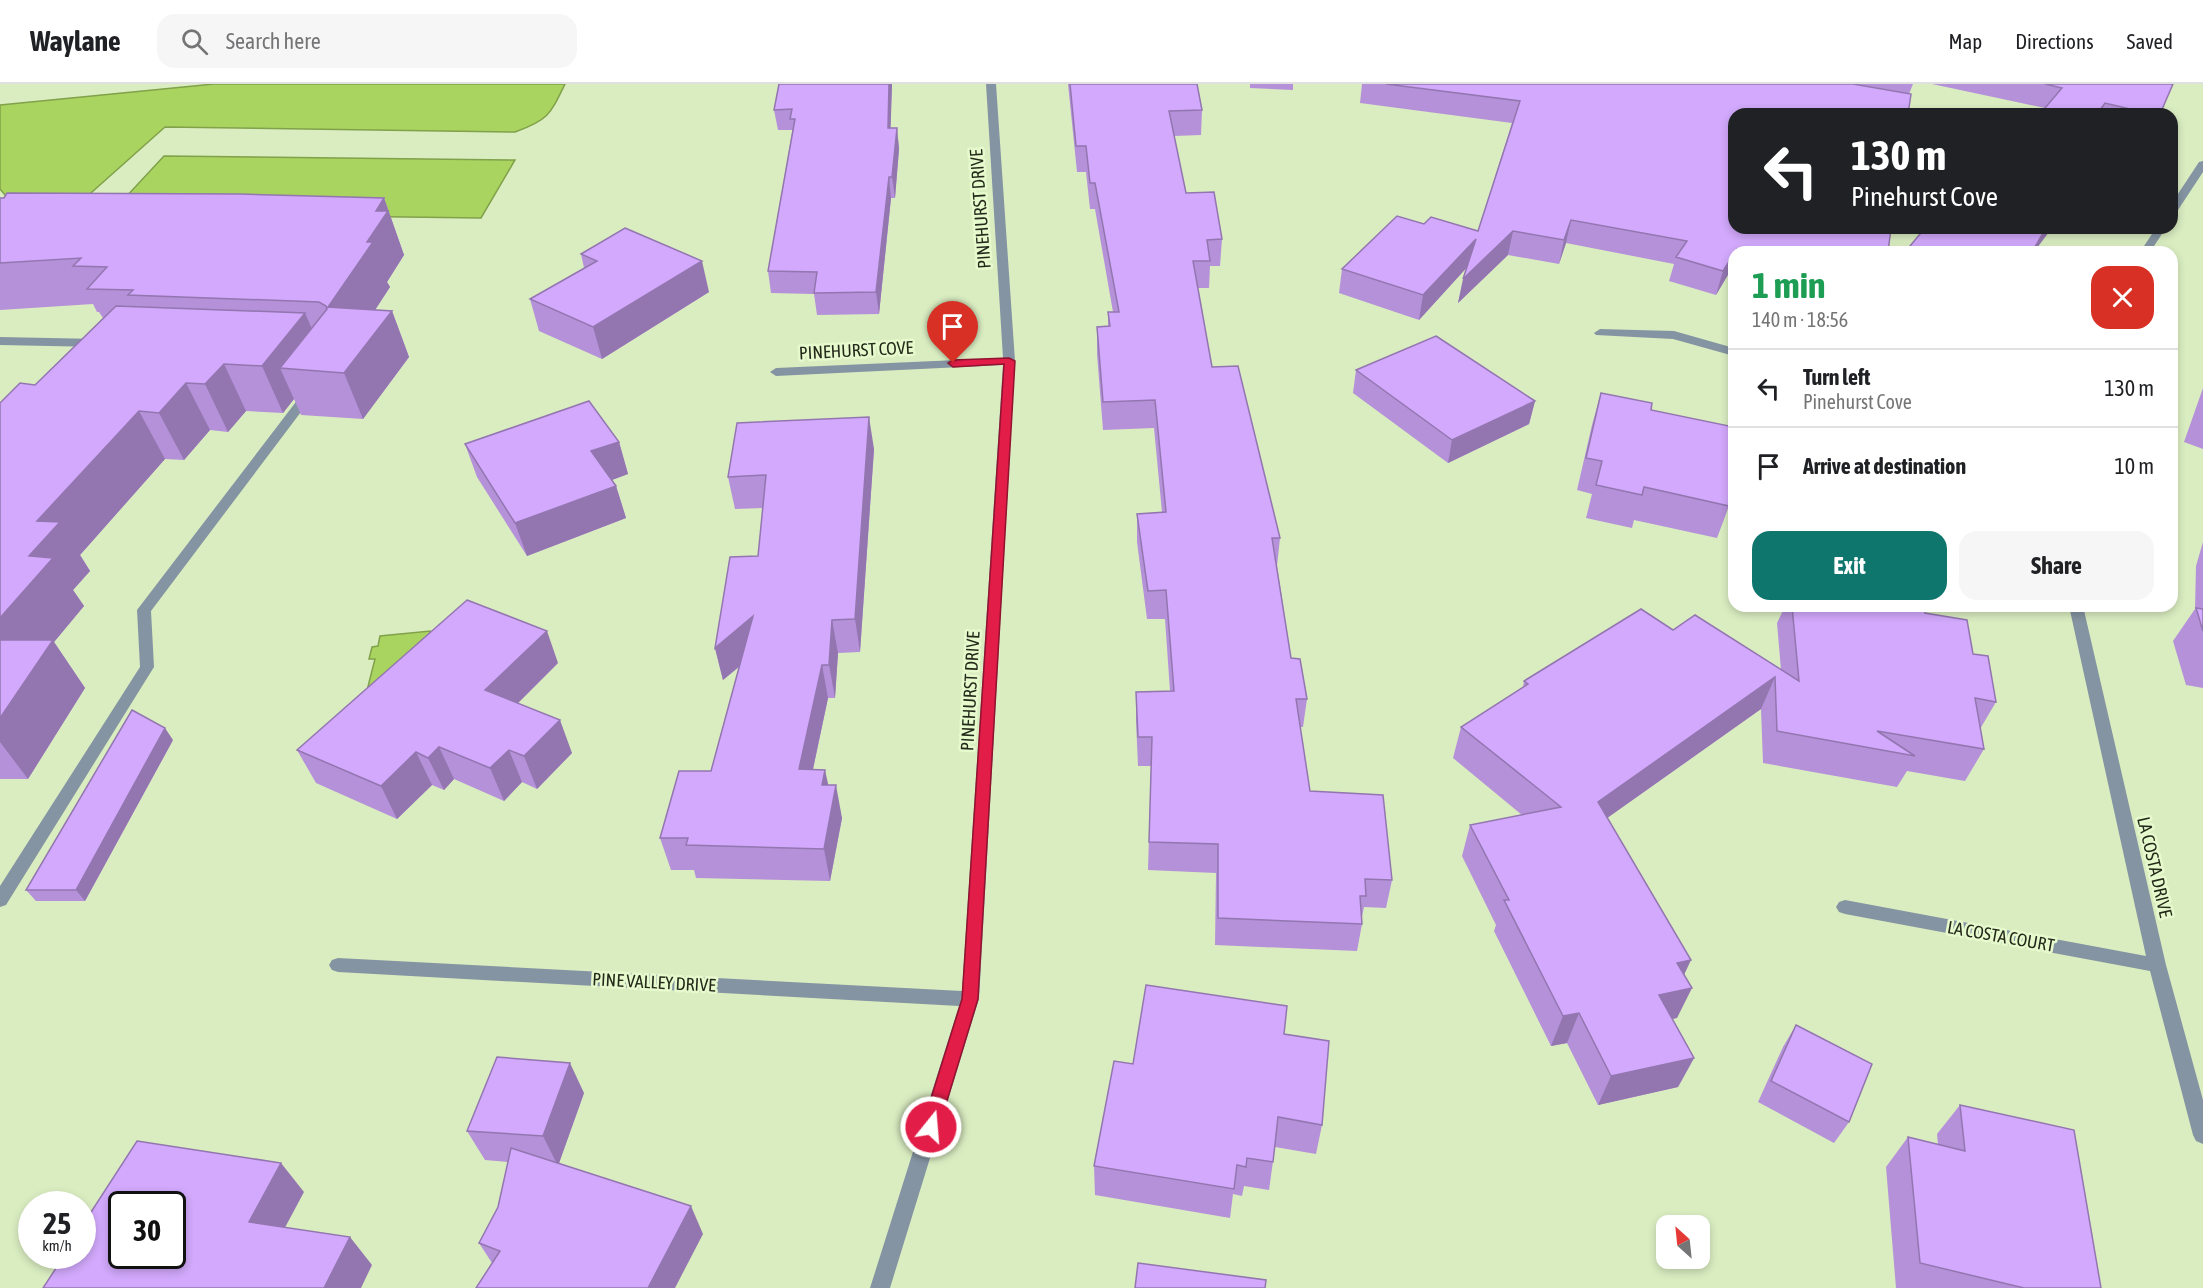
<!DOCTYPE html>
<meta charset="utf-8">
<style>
body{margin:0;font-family:"Asap Condensed",sans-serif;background:#f6f6f6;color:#202124;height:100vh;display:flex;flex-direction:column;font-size:22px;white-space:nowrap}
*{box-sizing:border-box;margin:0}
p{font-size:20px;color:#757577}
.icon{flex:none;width:33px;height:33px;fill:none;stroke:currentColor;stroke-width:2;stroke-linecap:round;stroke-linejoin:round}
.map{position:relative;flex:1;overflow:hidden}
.panel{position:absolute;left:1728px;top:162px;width:450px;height:366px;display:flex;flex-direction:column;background:#fff;border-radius:18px;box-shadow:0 3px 9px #0003}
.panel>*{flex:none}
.guide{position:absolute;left:1728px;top:24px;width:450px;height:126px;border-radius:18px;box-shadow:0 3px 9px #0003;background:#202124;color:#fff;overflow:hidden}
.needle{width:39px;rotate:333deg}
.controls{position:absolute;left:1656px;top:1131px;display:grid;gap:12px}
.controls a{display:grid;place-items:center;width:54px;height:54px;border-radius:12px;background:#fff;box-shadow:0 3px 9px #0003;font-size:30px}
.speed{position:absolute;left:18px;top:1107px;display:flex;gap:12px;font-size:30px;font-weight:700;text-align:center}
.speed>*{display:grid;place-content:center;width:78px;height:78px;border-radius:50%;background:#fff;box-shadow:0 3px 9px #0003;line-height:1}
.speed small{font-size:15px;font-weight:400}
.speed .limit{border:3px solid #111;border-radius:9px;background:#fff;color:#111}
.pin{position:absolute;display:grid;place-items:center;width:51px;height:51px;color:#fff;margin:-62px -26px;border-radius:50% 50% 50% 0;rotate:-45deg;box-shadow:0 0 6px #0007}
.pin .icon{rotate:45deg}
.me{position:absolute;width:66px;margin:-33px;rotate:17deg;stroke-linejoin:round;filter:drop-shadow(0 0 4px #0008)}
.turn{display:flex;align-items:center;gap:21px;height:126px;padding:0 24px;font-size:27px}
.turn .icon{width:78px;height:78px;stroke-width:2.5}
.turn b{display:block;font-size:42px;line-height:51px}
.round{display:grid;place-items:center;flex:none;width:63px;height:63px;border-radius:18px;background:#f6f6f6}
.overview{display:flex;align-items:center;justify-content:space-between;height:102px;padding:0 24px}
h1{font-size:36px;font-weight:700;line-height:45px;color:#1e9e55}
.action{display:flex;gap:12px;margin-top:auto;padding:12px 24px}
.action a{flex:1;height:69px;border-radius:18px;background:#0f766e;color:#fff;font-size:24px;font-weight:700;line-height:69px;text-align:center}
.action a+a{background:#f6f6f6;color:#202124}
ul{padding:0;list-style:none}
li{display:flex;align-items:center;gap:18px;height:78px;padding:0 24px;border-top:2px solid #e0e0e0}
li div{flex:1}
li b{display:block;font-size:22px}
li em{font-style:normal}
header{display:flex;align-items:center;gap:36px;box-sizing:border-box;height:84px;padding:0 30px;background:#fff;border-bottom:2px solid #e0e0e0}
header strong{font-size:28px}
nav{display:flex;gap:33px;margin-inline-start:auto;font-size:21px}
.search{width:420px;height:54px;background:#f6f6f6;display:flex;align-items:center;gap:15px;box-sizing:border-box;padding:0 21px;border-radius:18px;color:#757577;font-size:22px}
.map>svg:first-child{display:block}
.water{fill:#a9d45f;stroke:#81a14a;stroke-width:1.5}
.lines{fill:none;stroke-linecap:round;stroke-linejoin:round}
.minor{fill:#8594a2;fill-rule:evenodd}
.wall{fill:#b591d9}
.shaded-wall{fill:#9376b0}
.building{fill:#d2a9fc;stroke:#9376b0;stroke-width:1.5;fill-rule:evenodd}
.route{fill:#e11d48;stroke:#92132f;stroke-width:1.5}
.labels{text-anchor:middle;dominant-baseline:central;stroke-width:5;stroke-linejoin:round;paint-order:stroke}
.street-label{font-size:18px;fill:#242a1a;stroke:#e7face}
</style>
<header>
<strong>Waylane</strong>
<div class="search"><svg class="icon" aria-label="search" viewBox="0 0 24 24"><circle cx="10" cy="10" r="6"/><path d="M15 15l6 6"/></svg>Search here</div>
<nav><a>Map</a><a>Directions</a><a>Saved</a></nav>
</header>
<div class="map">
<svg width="2203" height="1204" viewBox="0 0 2203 1204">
<rect width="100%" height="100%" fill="#daedc1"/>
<g class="water">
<path d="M214,0h351c-15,31 -17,36 -50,48l-350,-5 -91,81 -57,1 -17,-20v-84z"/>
<polygon points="164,72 515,76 481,134 111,129"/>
<polygon points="430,547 428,559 363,622 375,575 369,575 372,563 378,562 380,552"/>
</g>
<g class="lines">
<g class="minor">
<polygon points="986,0 996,0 1015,277 979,915 890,1204 870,1204 959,922 338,888 332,886 329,881 332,876 338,874 962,907 1003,281 776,292 770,288 776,284 1003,274"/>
<polygon points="2203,77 2203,88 2176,129 2172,130 2172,119 2199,78"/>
<polygon points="2156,144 2166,144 2150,168 2140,168"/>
<polygon points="1600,245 1674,247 1734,264 1734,272 1673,255 1596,251 1594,249"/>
<polygon points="0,253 99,255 105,259 99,263 0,261"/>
<polygon points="309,305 315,309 313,312 151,527 154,583 6,821 0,823 0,802 140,583 137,526 305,306"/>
<polygon points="2069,522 2083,522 2166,881 2203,1016 2203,1060 2196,1057 2193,1051 2150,887 1845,830 1839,828 1836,823 1839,818 1845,816 2146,872"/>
</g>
</g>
<g class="wall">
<polygon points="892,0 890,44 897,44 899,65 895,114 891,114 879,230 817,231 814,210 771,209 768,187 792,49 792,46 778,46 774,26"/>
<polygon points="1068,0 1197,0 1202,26 1201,51 1174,52 1186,109 1222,155 1220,182 1210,182 1209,204 1198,204 1212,283 1280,454 1277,482 1291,574 1307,615 1303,643 1300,643 1310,707 1392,796 1386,824 1364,823 1362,833 1362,840 1357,867 1215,861 1216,789 1148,786 1151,682 1138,682 1136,637 1136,608 1170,607 1165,535 1147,535 1137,458 1137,430 1162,428 1154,344 1103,346 1097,270 1097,243 1108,242 1108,228 1113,228 1095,125 1090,125 1086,88 1077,88"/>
<polygon points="1250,0 1293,0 1293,6 1250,4"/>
<polygon points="1362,0 1913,0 1909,10 1888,168 1734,168 1734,191 1729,189 1716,211 1669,197 1674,180 1566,159 1559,180 1508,171 1458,219 1466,184 1419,236 1339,209 1342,185 1424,140 1478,147 1512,39 1360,19"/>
<polygon points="1932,0 2173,0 2160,30 2040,30 2045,24"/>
<polygon points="0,114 384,114 404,171 387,198 390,203 375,226 392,227 409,273 363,335 301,331 294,315 283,329 246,327 228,348 210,346 184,376 165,375 80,471 90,487 73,506 84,522 54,558 85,604 28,695 0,695 0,319 35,301 103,234 99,228 97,228 93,220 0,226"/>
<polygon points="581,170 709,208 602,275 539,247 530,215 584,184"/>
<polygon points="1356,286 1535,317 1529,340 1448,379 1353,309"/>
<polygon points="2203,304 2203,365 2184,358"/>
<polygon points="1601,309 1651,326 1729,422 1717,454 1634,436 1632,444 1586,434 1592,410 1577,406 1592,341"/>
<polygon points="619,358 628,390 612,396 616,402 626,434 527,472 477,393 465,360"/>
<polygon points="874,365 860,568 838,569 835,614 828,614 813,685 828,701 842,734 830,797 696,794 694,786 671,786 660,754 711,687 739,583 723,596 715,564 758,472 763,424 735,425 728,393"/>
<polygon points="2203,458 2203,604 2186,601 2173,557 2195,525 2196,482"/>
<polygon points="1785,522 1925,522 1925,529 1973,570 1996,618 1980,645 1984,665 1965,697 1907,687 1897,703 1763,679 1761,625 1607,734 1684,891 1677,934 1672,935 1694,974 1678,1003 1598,1021 1567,959 1551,962 1494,847 1496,841 1462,772 1470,741 1522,731 1453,674 1461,643 1523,603 1524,597 1673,546 1781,586 1777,539"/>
<polygon points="558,579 518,619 572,669 537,705 522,698 504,717 454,695 444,706 432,701 397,735 316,699 297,666"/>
<polygon points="173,656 85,817 36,817 26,806"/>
<polygon points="1796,941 1849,1038 1834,1059 1758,1018 1783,963"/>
<polygon points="1284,950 1322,1041 1316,1070 1275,1063 1269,1106 1244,1102 1242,1112 1233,1110 1230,1134 1095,1111 1094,1082 1133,980"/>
<polygon points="584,1009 559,1079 703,1150 492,1179 479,1159 498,1123 508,1078 485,1076 467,1047"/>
<polygon points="1960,1021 2101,1204 1896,1204 1886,1083 1908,1053 1938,1061 1937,1050"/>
</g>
<g class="shaded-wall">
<polygon points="889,0 892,0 890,65 888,44"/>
<polygon points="2105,19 2100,30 2097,30"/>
<polygon points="897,44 899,65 895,114 892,93"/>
<polygon points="889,93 891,114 879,230 876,208"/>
<polygon points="384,114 404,171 387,198 390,203 347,269 328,223 367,158 376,127"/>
<polygon points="1571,136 1566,159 1559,180 1564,156"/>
<polygon points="2046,144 2052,144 2034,168 2032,168"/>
<polygon points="1513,147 1508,171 1458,219 1463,195"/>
<polygon points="1476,155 1471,179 1419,236 1423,211"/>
<polygon points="1734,170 1734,175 1729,189 1716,211 1723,187"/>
<polygon points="702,177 709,208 602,275 593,243"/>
<polygon points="392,227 409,273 363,335 344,289"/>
<polygon points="305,229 325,275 280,284 294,315 283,329 262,282"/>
<polygon points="224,280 246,327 228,348 205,300"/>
<polygon points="186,299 210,346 184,376 159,329"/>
<polygon points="1535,317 1529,340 1448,379 1452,356"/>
<polygon points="139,327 165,375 80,471 90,487 73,506 84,522 54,558 85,604 28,695 0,658 0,534 29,472 37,437"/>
<polygon points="869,333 874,365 860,568 855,535"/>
<polygon points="619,358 628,390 601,400 591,367"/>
<polygon points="616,402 626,434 527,472 515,439"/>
<polygon points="753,532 760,565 723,596 715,564"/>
<polygon points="832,536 838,569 835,614 829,581"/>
<polygon points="547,547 558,579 498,639 485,606"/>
<polygon points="822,581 828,614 806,718 799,685"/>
<polygon points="1775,593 1761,625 1586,749 1598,718"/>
<polygon points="560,636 572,669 537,705 524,672"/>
<polygon points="165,644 173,656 85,817 76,806"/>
<polygon points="439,663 454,695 444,706 428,674"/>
<polygon points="509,666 522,698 504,717 490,684"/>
<polygon points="416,668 432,701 397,735 381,702"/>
<polygon points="825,686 832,718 822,701"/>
<polygon points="836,701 842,734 830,797 824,765"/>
<polygon points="1691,876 1677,906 1677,879"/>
<polygon points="1692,904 1677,934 1645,940 1659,911"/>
<polygon points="1579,929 1567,959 1551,962 1563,932"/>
<polygon points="1694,974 1678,1003 1598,1021 1611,992"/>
<polygon points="570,979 584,1009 558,1082 543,1052"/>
<polygon points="281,1079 304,1108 273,1166 249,1138"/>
<polygon points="691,1122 703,1150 675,1204 648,1204"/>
<polygon points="350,1153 372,1181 361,1204 324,1204"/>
</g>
<g class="building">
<polygon points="779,0 889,0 888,44 897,44 892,93 889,93 876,208 814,209 817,188 768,187 795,35 790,35 792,25 774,26"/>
<polygon points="1070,0 1197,0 1202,26 1169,27 1186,109 1214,108 1222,155 1207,156 1210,177 1193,177 1212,283 1238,282 1280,454 1272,454 1291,574 1300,575 1307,615 1296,615 1310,707 1383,711 1392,796 1365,795 1366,812 1360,812 1362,840 1218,834 1218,760 1149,758 1152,653 1138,653 1136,608 1174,607 1166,506 1148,507 1137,430 1166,428 1155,316 1103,318 1097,243 1110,242 1108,228 1119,228 1095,99 1090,99 1086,62 1076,62"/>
<polygon points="1386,0 1853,0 1911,10 1908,30 1734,30 1734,144 1891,144 1888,168 1746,168 1737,165 1736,168 1734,168 1734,170 1723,187 1676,173 1687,157 1571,136 1564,156 1513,147 1463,195 1476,155 1423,211 1342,185 1397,132 1424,140 1431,133 1478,147 1520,17"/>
<polygon points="2045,0 2173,0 2160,30 2151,30 2105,19 2097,30 2040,30 2062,4"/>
<polygon points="7,109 240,110 384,114 376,127 388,127 367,158 373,158 328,223 392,227 344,289 280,284 327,225 326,222 319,218 128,211 133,206 87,205 107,183 73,182 81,174 0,179 0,114 4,114"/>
<polygon points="625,144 702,177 593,243 530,215 597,177 581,170"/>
<polygon points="1925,144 2046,144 2032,168 1905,168"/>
<polygon points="116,222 305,229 262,282 224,280 205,300 186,299 159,329 139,327 37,437 60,438 29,472 53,474 0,534 0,319 20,299 35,301"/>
<polygon points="1436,252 1535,317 1452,356 1356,286"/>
<polygon points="1601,309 1652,319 1651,326 1734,343 1734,385 1729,422 1644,403 1642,411 1596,401 1602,377 1586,374"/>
<polygon points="589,317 619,358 591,367 616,402 515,439 465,360"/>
<polygon points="869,333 855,535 832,536 829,581 822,581 799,685 825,686 822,701 836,701 824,765 686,761 688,754 660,754 679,687 711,687 753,532 715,564 730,473 758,472 766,391 728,393 737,339"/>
<polygon points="467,516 547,547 485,606 560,636 524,672 509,666 490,684 439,663 428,674 416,668 381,702 297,666"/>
<polygon points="1792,522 1925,522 1925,529 1967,536 1973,570 1988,572 1996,618 1975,614 1984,665 1877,647 1915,672 1777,647 1775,593 1598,718 1691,876 1677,879 1692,904 1659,911 1694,974 1611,992 1579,929 1563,932 1504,816 1509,816 1470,741 1561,723 1461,643 1528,600 1524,597 1641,525 1673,546 1695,531 1799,597"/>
<polygon points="2196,524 2203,525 2203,547"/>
<polygon points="0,556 53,556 0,634"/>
<polygon points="132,626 165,644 76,806 26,806"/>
<polygon points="1146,901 1287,922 1284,950 1329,957 1322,1041 1278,1033 1273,1078 1247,1074 1246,1083 1237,1081 1234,1105 1094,1082 1114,977 1133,980"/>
<polygon points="1796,941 1872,980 1849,1038 1771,997"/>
<polygon points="497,973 570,979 543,1052 467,1047"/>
<polygon points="1960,1021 2074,1046 2101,1204 2024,1204 1920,1179 1908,1053 1965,1067"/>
<path d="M137,1057l144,22 -32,59 101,15 -26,51h-281l21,-32h18v-30zM122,1120h50v52h-50z"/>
<polygon points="511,1064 691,1122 648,1204 476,1204 500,1167 479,1159 498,1123"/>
<polygon points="1138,1179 1266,1196 1265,1204 1135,1204"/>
</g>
<polygon class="route" points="1009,274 1015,277 978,915 939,1043 937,1049 931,1051 925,1049 922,1043 962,915 1004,280 953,283 948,279 953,276"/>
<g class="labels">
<g class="street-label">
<text transform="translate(980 125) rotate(-94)">PINEHURST DRIVE</text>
<text transform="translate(856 266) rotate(-3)">PINEHURST COVE</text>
<text transform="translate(970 607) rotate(-87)">PINEHURST DRIVE</text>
<text transform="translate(2155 783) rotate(77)">LA COSTA DRIVE</text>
<text transform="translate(2001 852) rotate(10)">LA COSTA COURT</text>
<text transform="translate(654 898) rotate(3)">PINE VALLEY DRIVE</text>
</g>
</g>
</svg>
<div class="controls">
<a><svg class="needle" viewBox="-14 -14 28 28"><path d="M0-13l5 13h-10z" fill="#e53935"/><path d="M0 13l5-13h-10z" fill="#757577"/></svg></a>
</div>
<div class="speed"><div>25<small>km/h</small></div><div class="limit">30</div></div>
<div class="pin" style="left:953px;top:279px;background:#d93025"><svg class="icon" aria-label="arrive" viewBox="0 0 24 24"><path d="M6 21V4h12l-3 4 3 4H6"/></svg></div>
<svg class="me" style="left:931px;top:1043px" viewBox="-20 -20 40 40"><circle r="17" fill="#e11d48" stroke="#fff" stroke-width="3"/><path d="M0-11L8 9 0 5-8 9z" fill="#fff"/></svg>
<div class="guide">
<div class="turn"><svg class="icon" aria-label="left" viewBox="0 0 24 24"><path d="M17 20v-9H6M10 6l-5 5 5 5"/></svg><div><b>130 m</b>Pinehurst Cove</div></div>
</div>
<section class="panel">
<div class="overview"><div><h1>1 min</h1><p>140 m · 18:56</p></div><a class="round" style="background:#d93025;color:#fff"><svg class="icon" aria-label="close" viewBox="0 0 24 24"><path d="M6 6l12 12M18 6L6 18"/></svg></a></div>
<ul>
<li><svg class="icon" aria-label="left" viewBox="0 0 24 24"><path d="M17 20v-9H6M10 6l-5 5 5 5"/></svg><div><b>Turn left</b><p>Pinehurst Cove</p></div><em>130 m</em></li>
<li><svg class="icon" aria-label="arrive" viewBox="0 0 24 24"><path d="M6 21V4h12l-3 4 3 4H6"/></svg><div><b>Arrive at destination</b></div><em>10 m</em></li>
</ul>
<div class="action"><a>Exit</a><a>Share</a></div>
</section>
</div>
